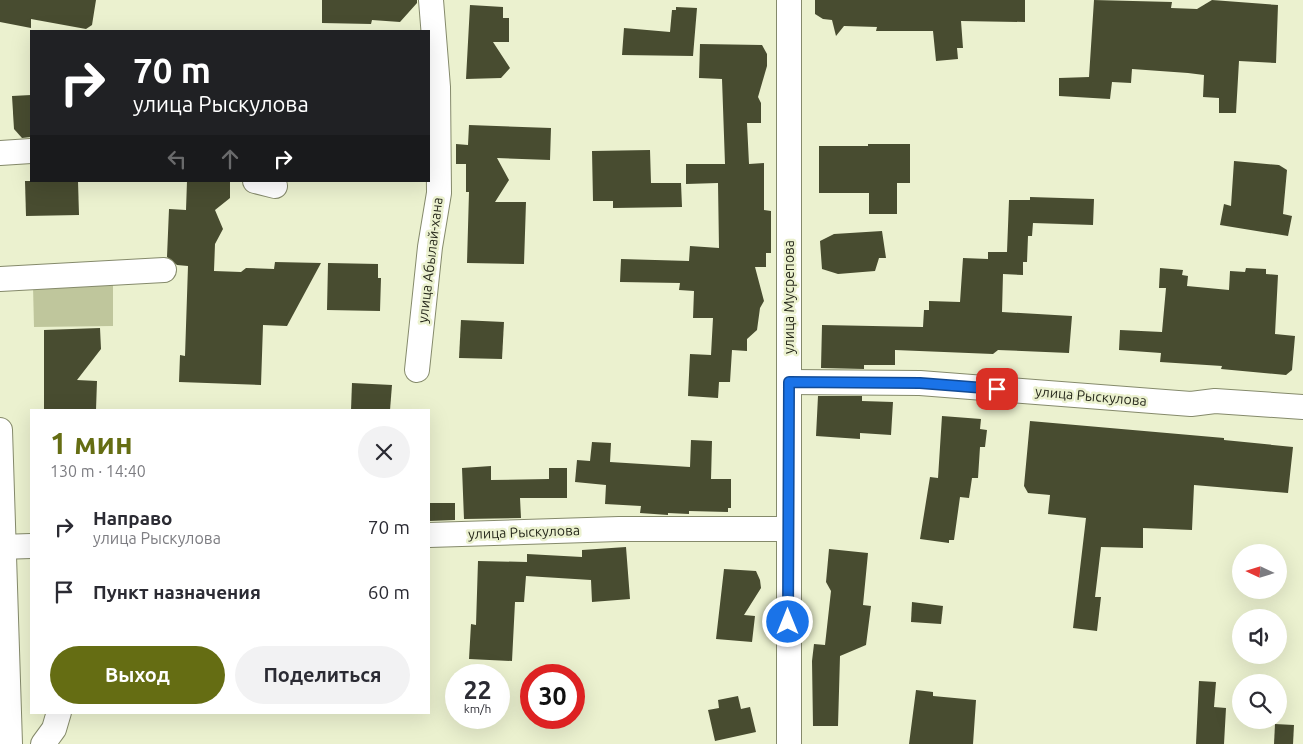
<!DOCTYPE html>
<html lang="ru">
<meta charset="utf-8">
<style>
body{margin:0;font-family:Ubuntu,sans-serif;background:#f2f2f3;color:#2b2b33;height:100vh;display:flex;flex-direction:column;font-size:19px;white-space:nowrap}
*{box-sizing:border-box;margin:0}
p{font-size:16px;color:#7c7c81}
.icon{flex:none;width:28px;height:28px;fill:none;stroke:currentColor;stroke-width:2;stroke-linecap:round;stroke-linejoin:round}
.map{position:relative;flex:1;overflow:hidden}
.panel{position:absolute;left:30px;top:409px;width:400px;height:305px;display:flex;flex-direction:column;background:#fff;border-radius:0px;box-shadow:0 5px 20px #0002}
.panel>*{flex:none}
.hud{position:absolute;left:30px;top:30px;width:400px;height:152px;border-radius:0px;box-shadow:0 5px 20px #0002;background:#202124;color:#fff;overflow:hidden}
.needle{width:32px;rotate:274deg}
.tools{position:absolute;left:1232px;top:544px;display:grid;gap:10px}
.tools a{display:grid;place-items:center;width:55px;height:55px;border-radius:50%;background:#fff;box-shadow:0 5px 20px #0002;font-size:25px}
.speed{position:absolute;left:445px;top:664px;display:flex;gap:10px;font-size:25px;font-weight:700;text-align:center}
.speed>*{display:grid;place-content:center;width:65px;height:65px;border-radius:50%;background:#fff;box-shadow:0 5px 20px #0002;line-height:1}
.speed small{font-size:12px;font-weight:400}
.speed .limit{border:8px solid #d22;background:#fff;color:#111}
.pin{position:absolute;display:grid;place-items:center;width:42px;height:42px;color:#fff;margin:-21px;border-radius:10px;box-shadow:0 2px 8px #0006}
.me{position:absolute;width:55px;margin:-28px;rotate:0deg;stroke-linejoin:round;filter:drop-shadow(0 0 4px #0008)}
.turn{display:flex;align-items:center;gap:18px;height:105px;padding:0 20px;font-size:22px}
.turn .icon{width:65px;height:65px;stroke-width:2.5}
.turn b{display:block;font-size:35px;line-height:42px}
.lanes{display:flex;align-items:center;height:48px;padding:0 20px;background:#0003;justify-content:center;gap:25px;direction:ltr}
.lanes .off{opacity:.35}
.round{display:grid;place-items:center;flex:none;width:52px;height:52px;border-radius:26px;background:#f2f2f3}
.head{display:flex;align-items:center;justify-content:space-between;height:85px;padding:0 20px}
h1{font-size:30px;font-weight:700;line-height:38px;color:#656d13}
.button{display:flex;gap:10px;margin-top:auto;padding:10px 20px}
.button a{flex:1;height:58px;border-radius:30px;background:#656d13;color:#fff;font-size:20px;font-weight:700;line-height:58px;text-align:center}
.button a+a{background:#f2f2f3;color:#2b2b33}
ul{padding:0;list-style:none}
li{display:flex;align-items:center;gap:15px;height:65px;padding:0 20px}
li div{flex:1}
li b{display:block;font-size:19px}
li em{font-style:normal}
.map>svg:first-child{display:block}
.garden{fill:#bfc69c}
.building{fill:#484c30}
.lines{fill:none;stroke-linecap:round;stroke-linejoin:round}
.minor-casing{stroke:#858a6b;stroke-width:26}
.minor{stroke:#fff;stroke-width:24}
.route-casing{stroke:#114b97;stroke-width:12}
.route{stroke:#1a73e8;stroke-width:9}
.labels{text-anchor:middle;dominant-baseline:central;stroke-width:5;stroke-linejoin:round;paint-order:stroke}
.street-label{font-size:14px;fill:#282a1d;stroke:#ebf1cf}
</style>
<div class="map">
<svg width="1303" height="744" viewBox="0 0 1303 744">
<rect width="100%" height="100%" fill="#ebf1cf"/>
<polygon class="garden" points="113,285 113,326 34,327 33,286"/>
<g class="building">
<polygon points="0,0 96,0 92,25 86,29 31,19 31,28 0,22"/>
<polygon points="322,0 417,0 417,3 400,22 372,20 371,24 322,23"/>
<polygon points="815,0 1025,0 1025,22 961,21 963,48 957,48 958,59 936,61 933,31 876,31 877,27 844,26 836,36 832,20 823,19 815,14"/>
<polygon points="1094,0 1172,2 1171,8 1197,9 1212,0 1278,5 1276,63 1239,61 1236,113 1219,113 1219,98 1203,97 1204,75 1188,73 1132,69 1131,83 1112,82 1110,99 1059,96 1059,78 1089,77"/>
<polygon points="470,5 503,7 503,18 509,18 509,42 493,42 510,68 501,78 466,79"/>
<polygon points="676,7 697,8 693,56 622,55 624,28 670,32 672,10 676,10"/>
<polygon points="700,44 762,45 767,54 767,66 758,97 761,103 761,123 747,123 749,164 764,163 764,210 771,211 771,253 766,253 766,267 755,267 764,301 760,308 757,330 747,339 747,351 732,350 730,382 719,382 718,398 688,396 690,354 711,355 713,318 693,318 694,291 679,290 680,283 620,282 621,259 689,261 690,246 719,248 718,183 686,184 686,164 725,164 722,79 699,78"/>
<polygon points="31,95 31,137 22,138 14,129 12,96"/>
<polygon points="469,125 551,128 550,160 497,158 509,180 495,202 526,202 524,264 467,263 469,192 466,192 466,164 456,164 456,144 468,145"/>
<polygon points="868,144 910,144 910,183 897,183 897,214 869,214 869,193 819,193 819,146 868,146"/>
<polygon points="650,150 651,183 681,183 682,207 613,208 613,201 593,201 592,151"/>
<polygon points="1234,161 1279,165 1287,170 1283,214 1292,216 1288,236 1220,225 1224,204 1231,206"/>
<polygon points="25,181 78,181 79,215 26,216"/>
<polygon points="187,181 230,181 230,198 215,210 223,229 215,244 214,271 241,272 246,268 274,269 275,262 321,263 287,326 263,325 261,385 179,382 180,355 185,356 188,266 177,265 167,257 169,209 186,210"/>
<polygon points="1030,197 1094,199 1093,225 1033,223 1032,236 1028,236 1027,262 1023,262 1023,275 1003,274 1002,312 1072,316 1069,353 998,350 993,354 895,350 895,365 864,365 864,369 821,368 822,325 923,327 924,310 929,310 929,301 960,302 963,258 988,259 988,252 1007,252 1009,200 1030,200"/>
<polygon points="882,231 886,258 879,258 875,271 838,274 822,269 820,241 834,234"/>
<polygon points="328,263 378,264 378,278 381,278 380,311 327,310"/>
<polygon points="1160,268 1183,270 1182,275 1188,276 1187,286 1229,290 1230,271 1245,272 1246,268 1266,269 1266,274 1278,275 1275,334 1295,336 1292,370 1286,375 1221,369 1222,366 1160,362 1161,353 1119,350 1120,330 1162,332 1166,288 1159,288"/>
<polygon points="461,320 504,322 502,359 459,358"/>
<polygon points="100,328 101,349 77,380 97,381 96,410 44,410 44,330"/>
<polygon points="352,383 392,385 390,410 351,410"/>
<polygon points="818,396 862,396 862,401 893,402 891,435 860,433 860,439 816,436"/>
<polygon points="942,416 981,419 980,429 987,430 985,447 980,447 978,478 972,478 969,498 960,497 954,540 949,540 949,543 920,539 930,477 938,478"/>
<polygon points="1030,421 1224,438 1224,440 1293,447 1288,493 1194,485 1192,530 1143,528 1143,548 1101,547 1095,597 1101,597 1097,631 1073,628 1086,518 1048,514 1050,495 1028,493 1024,486"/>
<polygon points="691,440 712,441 711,479 731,479 731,508 728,508 728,512 689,511 689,514 668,513 668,515 640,513 641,506 605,504 606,485 575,482 577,460 590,461 592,442 611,443 610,462 690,467"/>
<polygon points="491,466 491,480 549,479 549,468 567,468 567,498 520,498 521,518 464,519 462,468"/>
<polygon points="429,503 455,503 455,520 429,521"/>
<polygon points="626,547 630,599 592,602 591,580 526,576 524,602 515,602 512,661 469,659 471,624 476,625 478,561 527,562 527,554 582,557 582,550"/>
<polygon points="829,549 868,553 863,605 871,606 866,645 840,656 838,726 813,726 812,661 814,644 825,645 831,591 826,582"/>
<polygon points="724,569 756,571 760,580 761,588 744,615 755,616 752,642 716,639"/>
<polygon points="912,602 943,606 941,624 911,622"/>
<polygon points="1199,681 1216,682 1214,707 1226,708 1224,744 1196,744"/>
<polygon points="916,690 933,692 933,696 976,700 973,744 909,744"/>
<polygon points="738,696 741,709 750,707 756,732 715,741 708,710 719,708 718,700"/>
<polygon points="1275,724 1294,725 1293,744 1274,744"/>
</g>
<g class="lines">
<g class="minor-casing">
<g id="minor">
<polyline points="0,153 31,151"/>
<polyline points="255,181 275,186"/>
<polyline points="0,279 164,270"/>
<polyline points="417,370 430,247 439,193 438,87 431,0"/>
<polyline points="789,382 920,383 1191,404 1215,401 1303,407"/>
<polyline points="0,430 10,744"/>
<polyline points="429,535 619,529 788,529"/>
<polyline points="0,547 31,546"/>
<polyline points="43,744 54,729 59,712"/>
<polyline points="789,744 789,0"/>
</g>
</g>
<use href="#minor" class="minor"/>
</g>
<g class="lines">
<g class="route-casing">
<polyline id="route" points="788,622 789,382 920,383 997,389"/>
</g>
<use href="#route" class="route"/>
</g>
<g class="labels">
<g class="street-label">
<text transform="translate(430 260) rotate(-83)">улица Абылай-хана</text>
<text transform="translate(789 297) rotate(-90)">улица Мусрепова</text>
<text transform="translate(1091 396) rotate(5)">улица Рыскулова</text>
<text transform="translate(524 532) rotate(-2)">улица Рыскулова</text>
</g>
</g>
</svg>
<div class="tools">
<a><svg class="needle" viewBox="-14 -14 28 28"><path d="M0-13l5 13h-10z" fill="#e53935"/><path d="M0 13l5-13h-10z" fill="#7c7c81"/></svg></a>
<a><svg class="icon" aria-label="sound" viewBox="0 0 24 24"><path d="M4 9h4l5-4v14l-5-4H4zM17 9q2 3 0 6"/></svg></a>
<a><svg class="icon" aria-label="search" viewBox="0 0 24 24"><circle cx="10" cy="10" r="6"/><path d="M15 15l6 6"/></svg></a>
</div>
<div class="speed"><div>22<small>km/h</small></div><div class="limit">30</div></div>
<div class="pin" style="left:997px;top:389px;background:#d93025"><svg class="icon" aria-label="arrive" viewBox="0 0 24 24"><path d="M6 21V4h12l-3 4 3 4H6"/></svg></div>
<svg class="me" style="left:788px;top:622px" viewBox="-20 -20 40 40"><circle r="17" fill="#1a73e8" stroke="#fff" stroke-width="3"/><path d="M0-11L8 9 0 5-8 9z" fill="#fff"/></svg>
<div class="hud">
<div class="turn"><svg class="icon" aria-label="right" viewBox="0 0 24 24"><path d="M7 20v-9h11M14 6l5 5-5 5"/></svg><div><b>70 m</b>улица Рыскулова</div></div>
<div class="lanes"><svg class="icon off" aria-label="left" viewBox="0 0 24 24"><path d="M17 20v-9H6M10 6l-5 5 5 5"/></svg><svg class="icon off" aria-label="ahead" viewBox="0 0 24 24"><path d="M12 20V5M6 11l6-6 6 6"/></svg><svg class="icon" aria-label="right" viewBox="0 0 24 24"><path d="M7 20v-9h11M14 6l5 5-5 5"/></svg></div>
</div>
<section class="panel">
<div class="head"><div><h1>1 мин</h1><p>130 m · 14:40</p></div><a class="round"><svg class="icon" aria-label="close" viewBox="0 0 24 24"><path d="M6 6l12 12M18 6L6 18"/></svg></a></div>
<ul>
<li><svg class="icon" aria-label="right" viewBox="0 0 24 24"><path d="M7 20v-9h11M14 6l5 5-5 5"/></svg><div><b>Направо</b><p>улица Рыскулова</p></div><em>70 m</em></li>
<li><svg class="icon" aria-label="arrive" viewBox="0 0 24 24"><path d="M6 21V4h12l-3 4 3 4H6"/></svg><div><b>Пункт назначения</b></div><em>60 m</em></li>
</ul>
<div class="button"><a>Выход</a><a>Поделиться</a></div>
</section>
</div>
